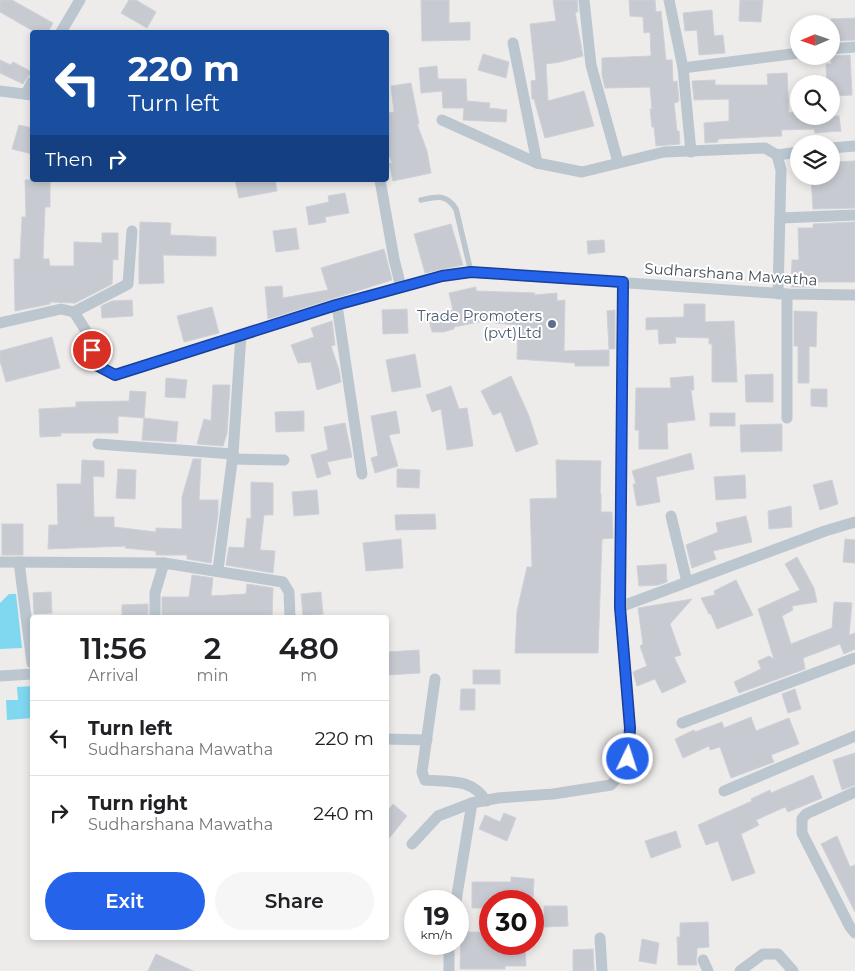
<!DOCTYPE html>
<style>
body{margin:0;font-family:Montserrat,sans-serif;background:#f6f6f6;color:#202124;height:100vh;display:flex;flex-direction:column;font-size:19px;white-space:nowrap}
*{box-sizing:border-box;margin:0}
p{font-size:16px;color:#757577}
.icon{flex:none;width:28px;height:28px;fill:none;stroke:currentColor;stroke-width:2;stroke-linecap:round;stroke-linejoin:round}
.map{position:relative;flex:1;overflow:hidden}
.panel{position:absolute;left:30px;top:615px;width:359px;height:325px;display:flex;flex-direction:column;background:#fff;border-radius:5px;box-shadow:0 2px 8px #0003}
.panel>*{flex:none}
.banner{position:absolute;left:30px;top:30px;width:359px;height:152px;border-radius:5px;box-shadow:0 2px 8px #0003;background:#1a4fa0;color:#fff;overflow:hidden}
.needle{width:32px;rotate:268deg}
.buttons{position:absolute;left:790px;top:15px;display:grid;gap:10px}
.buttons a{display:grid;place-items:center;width:50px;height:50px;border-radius:50%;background:#fff;box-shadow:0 2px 8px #0003;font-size:25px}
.speed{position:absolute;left:404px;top:890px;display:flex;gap:10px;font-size:25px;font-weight:700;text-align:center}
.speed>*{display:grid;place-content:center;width:65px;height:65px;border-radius:50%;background:#fff;box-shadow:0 2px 8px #0003;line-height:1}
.speed small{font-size:12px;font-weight:400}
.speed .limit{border:8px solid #d22;background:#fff;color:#111}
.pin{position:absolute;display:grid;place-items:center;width:42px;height:42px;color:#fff;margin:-21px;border:2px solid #fff;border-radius:50%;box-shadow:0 1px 5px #0007}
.me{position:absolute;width:55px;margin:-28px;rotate:4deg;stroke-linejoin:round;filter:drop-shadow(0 0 4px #0008)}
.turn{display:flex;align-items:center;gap:18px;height:105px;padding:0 15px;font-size:22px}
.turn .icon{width:65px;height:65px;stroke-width:2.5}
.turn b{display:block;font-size:35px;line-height:42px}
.then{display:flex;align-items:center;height:48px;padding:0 15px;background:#0003;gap:10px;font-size:19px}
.eta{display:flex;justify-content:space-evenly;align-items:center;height:85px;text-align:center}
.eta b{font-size:30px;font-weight:600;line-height:35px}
.button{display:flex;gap:10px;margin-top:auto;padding:10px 15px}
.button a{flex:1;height:58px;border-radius:30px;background:#2563eb;color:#fff;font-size:20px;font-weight:600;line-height:58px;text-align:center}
.button a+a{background:#f6f6f6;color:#202124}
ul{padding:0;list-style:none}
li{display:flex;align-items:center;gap:15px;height:75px;padding:0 15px;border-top:1px solid #e0e0e0}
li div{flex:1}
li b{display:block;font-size:19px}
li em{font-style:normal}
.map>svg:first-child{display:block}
.water{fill:#7fd8f0}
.building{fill:#c7cad1;stroke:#ced1d7}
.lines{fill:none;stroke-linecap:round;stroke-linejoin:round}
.lane{stroke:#bbc6cf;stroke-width:5.5}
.street{stroke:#bbc6cf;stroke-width:11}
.route-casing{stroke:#184099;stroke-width:12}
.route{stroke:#2563eb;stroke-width:9}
.service-dot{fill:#5c6f8a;stroke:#fff;stroke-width:2}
.labels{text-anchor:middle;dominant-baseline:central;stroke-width:4;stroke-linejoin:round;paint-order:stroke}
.street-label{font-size:15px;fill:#434e59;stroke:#fff}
.service-label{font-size:15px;fill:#4e5e75;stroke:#fff;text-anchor:end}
</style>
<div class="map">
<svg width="855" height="971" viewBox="0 0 855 971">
<rect width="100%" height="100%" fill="#eeebeb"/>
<g class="water">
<polygon points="9,594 16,594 22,648 0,649 0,603"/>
<polygon points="32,686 32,718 7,720 6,700 18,700 17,687"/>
</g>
<g class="building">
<polygon points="0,0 12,0 53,23 48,32 35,32 0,12"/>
<polygon points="129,0 136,0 156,12 147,28 121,13"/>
<polygon points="421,0 449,0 449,23 470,22 470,40 422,41"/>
<polygon points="553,0 577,0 578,12 575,12 583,56 560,62 546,64 548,101 584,91 594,126 545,138 534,99 532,99 531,81 536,80 530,24 556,21"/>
<polygon points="629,0 655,0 656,12 661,11 666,60 672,60 673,82 677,81 679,100 678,102 674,103 677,131 679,131 680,144 656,146 654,127 652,127 650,109 652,109 650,87 605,88 602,75 602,58 651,56 650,32 644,33 643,17 630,16"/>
<polygon points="740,0 763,0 761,22 739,21"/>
<polygon points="712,10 714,36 723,35 725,53 699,55 697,30 685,31 683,13"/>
<polygon points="855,18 855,40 831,41 831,19"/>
<polygon points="483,54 509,62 506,78 478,70"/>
<polygon points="850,55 852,95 831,96 831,84 827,84 826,64 831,64 831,56"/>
<polygon points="0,60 11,65 13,62 32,72 32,74 28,76 23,84 0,73"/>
<polygon points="437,66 438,79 466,79 467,101 490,103 489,108 507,110 506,122 463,120 464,108 443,108 442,91 421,93 419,68"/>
<polygon points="787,73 789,113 798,111 798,116 839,116 841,131 815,133 814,129 781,130 782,136 718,139 718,142 705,143 704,123 729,121 729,99 694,100 692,81 715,80 715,85 768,85 767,74"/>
<polygon points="411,83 419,124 417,124 427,151 431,173 393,181 389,163 392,163 386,149 386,113 394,112 391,86"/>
<polygon points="19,125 32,128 32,154 12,149"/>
<polygon points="855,161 855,208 813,209 811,176 831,176 831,162"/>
<polygon points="25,180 50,180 50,207 45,207 43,259 49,259 50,266 74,266 74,242 102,243 102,233 118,233 118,260 113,259 112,284 75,303 50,302 50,304 15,311 14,259 20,259 22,217 26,217"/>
<polygon points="235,180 275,180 277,191 239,198"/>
<polygon points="345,193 349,213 325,217 326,222 309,225 306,207 329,202 328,196"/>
<polygon points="140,222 171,223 170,235 216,237 216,256 163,255 164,283 139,284 139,258"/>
<polygon points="855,222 855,282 814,282 814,287 791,287 792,260 799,260 798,228 813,228 813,224"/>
<polygon points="451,224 463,265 425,273 414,234"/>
<polygon points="296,228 299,249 276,252 273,231"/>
<polygon points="604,240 605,252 588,254 587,241"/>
<polygon points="384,249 392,280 268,319 265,287 282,286 283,298 328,290 321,268"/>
<polygon points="476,287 476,291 535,293 534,295 557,293 557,301 565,300 564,351 609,350 609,366 575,366 575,363 517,359 518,325 495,323 494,319 454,327 454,329 443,332 432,332 428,316 453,310 449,293"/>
<polygon points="132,300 133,316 102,318 101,306 112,301"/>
<polygon points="684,304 705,304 705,322 734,321 737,382 712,382 712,344 709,344 709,338 675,337 676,343 659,344 658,329 646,330 646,318 684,317"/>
<polygon points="212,307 219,333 184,342 177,316"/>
<polygon points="407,309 408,333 383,334 382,310"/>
<polygon points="615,310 615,349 609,349 607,311"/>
<polygon points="794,311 817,312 816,347 809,346 809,383 798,383 798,346 794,346"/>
<polygon points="332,321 335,345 331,346 339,370 341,382 317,390 311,362 298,363 291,345 314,337 311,328"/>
<polygon points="52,337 60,368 6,382 0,361 0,351"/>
<polygon points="415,354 421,387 392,392 386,360"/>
<polygon points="773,374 773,402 746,402 745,375"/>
<polygon points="511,376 529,416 538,444 516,452 501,412 493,415 481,391"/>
<polygon points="693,376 694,390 691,390 695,420 667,423 668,449 639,449 639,430 635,430 636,388 671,388 670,378"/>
<polygon points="166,378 187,380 185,398 165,397"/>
<polygon points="213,385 230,385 227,433 223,446 197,444 204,419 211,421"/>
<polygon points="451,386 459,409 467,408 473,446 447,450 441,409 432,412 426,395"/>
<polygon points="811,389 827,389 827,407 811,406"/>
<polygon points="130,391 146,392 144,418 118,416 118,433 61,433 61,436 40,437 39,409 76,407 76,402 129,401"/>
<polygon points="304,411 304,431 276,432 275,412"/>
<polygon points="396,411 400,433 389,435 398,466 375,473 371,458 378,456 371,416"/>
<rect x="710" y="413" width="25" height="13"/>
<polygon points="144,418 178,422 176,442 142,440"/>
<polygon points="345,423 352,457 327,462 331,474 317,478 311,455 328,450 324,427"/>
<polygon points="782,424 782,451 741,452 740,425"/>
<polygon points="691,453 694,469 656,477 660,502 637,506 633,484 636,484 632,471"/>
<polygon points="193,459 201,459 199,500 218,500 218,515 211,563 187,559 187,555 156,555 156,551 125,548 126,546 48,549 49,525 58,525 57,484 81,484 82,460 104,461 104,477 93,476 94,517 114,517 114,527 156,532 156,528 182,529 182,497"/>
<polygon points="556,460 601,461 600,493 601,493 601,512 612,512 613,538 602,539 598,653 515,653 517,611 527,567 532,567 530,499 557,498"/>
<polygon points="118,469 136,470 135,499 116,498"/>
<polygon points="397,469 420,470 419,488 397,487"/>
<polygon points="745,475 746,498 716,500 714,477"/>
<polygon points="832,480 838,504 820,510 813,485"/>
<polygon points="251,482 273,483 273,515 264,515 260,550 275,551 273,573 226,565 229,547 244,548 247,518 251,519"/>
<polygon points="317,490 319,514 294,516 292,492"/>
<polygon points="791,506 792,527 769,529 768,511"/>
<polygon points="435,514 436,529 396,530 395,515"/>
<polygon points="746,516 752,542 713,551 716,559 692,568 686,545 718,532 716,523"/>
<rect x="2" y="524" width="21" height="31"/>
<polygon points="401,539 403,568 366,571 363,543"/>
<polygon points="845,539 855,540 855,563 843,562"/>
<polygon points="797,557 814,588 817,602 792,606 793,610 782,616 791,644 832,628 834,602 852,603 849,635 855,633 855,649 844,654 840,644 803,658 805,669 739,693 734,682 761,669 758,661 769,656 774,659 758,609 800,590 785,564"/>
<polygon points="666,564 667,582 658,585 639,586 637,566"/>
<polygon points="192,575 213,578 211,596 246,594 247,584 273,588 272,618 162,618 162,597 189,597"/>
<polygon points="736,580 753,615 717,629 711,614 709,614 701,598 715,595 714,591"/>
<polygon points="51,592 52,613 34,614 33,593"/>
<polygon points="321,592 323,614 303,616 301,594"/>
<polygon points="692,599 670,624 681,655 674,657 686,682 662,693 655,679 637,686 633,672 647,666 640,646 643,644 638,608"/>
<polygon points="148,604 148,618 122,618 122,605"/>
<polygon points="419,650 420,673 388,675 387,652"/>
<rect x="473" y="670" width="27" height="14"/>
<polygon points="461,689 475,689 475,710 460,710"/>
<polygon points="795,689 801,709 788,713 782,694"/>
<polygon points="751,717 756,731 789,718 799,744 771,755 774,762 731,778 720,747 710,750 709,746 683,758 675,739 694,730 695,732 722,722 724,728"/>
<polygon points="855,753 855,785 842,790 833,760"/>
<polygon points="813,775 822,798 788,812 785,807 756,820 759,825 741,834 755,873 732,881 718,841 706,845 698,825 752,801 751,799 770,790 771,793"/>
<polygon points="393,804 407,816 386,842 386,813"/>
<polygon points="504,813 516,818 507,841 479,829 485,815 500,822"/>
<polygon points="676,831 681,847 651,858 645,841"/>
<polygon points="837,836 850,867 855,865 855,912 821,844"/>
<polygon points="511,877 534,879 533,898 499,896 499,901 490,901 490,908 472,908 472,882 511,882"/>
<polygon points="544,906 567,906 568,926 544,927"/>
<polygon points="708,922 709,947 697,948 697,955 696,960 697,965 678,965 677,937 680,937 680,923"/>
<polygon points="461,932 490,932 490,944 525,944 526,966 505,966 505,969 460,969"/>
<polygon points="642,939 659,943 656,964 639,961"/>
<polygon points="593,949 594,971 573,971 573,950"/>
<polygon points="156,954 193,971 148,971"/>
</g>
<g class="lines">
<path class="lane" d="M421,200c15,-3 25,-7 35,9l15,63"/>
<g class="street">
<polyline points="584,0 591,65 618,162"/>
<polyline points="669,0 683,68 691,152"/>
<polyline points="61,32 80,0"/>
<polyline points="513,43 537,163"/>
<polyline points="831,49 855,47"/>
<polyline points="683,68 799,53"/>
<polyline points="0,91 32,95"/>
<polyline points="26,94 32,82"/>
<polyline points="442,120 537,163 582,172 664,152 765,148 777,155 799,152"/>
<polyline points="831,148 855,146"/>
<polyline points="777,155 781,170 778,294"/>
<polyline points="380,180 394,259 401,287"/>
<polyline points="780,218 855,215"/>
<polyline points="337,305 362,474"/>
<polyline points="74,312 128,284 132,231"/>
<polyline points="0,323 61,309 74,312 88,334 96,365 115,375 337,305 442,276 471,272 787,294 855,295"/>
<polyline points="787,418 787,294"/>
<polyline points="98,444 233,454"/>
<polyline points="233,459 284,460"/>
<polyline points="671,516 687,582"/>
<polyline points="0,562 164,563 283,582 289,592 290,618"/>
<polyline points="19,562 32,663"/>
<polyline points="218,570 233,454 241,335"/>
<polyline points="620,607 825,531 855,522"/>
<polyline points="155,618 155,593 164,563"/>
<polyline points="0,676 32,674"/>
<path d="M435,679l-13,93 3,8c24,2 47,-2 61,21"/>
<polyline points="682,723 855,658"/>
<polyline points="386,739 427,740"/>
<polyline points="724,791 855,736"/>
<polyline points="855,792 806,814 802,819 802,833 850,927 855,933"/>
<polyline points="412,844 438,816 472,803 498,798 553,794 611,785 623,771 628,759 630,729 620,607 623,282"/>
<polyline points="456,901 472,803"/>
<polyline points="600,938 602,971"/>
<polyline points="703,960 708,971"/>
<polyline points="449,971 449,944"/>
<polyline points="740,971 763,954 778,954 793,971"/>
</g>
</g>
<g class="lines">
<g class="route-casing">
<polyline id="route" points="92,350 96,365 115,375 336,305 442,276 471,272 623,282 620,607 630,728 628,759"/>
</g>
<use href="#route" class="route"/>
</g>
<circle class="service-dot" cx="552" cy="324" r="5"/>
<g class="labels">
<g class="street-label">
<text transform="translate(731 274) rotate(4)">Sudharshana Mawatha</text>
</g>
<g class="service-label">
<text x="542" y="315">Trade Promoters<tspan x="542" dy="17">(pvt)Ltd</tspan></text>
</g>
</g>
</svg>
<div class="buttons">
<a><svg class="needle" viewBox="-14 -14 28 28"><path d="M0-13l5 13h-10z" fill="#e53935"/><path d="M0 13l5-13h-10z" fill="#757577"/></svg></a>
<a><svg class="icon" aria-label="search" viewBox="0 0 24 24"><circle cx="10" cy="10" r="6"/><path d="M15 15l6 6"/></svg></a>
<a><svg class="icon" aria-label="layers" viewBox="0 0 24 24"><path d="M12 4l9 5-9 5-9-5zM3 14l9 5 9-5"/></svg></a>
</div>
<div class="speed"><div>19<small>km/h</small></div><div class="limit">30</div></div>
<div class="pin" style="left:92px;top:350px;background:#d93025"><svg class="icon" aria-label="arrive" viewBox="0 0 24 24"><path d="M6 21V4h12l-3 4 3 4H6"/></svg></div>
<svg class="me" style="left:628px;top:759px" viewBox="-20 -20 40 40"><circle r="17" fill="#2563eb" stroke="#fff" stroke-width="3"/><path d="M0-11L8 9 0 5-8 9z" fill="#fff"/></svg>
<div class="banner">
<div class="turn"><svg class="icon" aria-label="left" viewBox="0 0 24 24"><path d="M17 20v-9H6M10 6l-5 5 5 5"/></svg><div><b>220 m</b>Turn left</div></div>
<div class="then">Then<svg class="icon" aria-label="right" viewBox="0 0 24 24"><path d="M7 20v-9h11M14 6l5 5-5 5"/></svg></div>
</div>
<section class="panel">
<div class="eta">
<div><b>11:56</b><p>Arrival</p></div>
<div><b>2</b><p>min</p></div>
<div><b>480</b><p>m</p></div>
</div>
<ul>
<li><svg class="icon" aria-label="left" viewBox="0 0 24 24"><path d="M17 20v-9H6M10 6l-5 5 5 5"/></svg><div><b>Turn left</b><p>Sudharshana Mawatha</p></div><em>220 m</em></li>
<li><svg class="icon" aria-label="right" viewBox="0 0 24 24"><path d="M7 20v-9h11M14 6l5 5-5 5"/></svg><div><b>Turn right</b><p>Sudharshana Mawatha</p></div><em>240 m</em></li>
</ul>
<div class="button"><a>Exit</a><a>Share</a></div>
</section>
</div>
